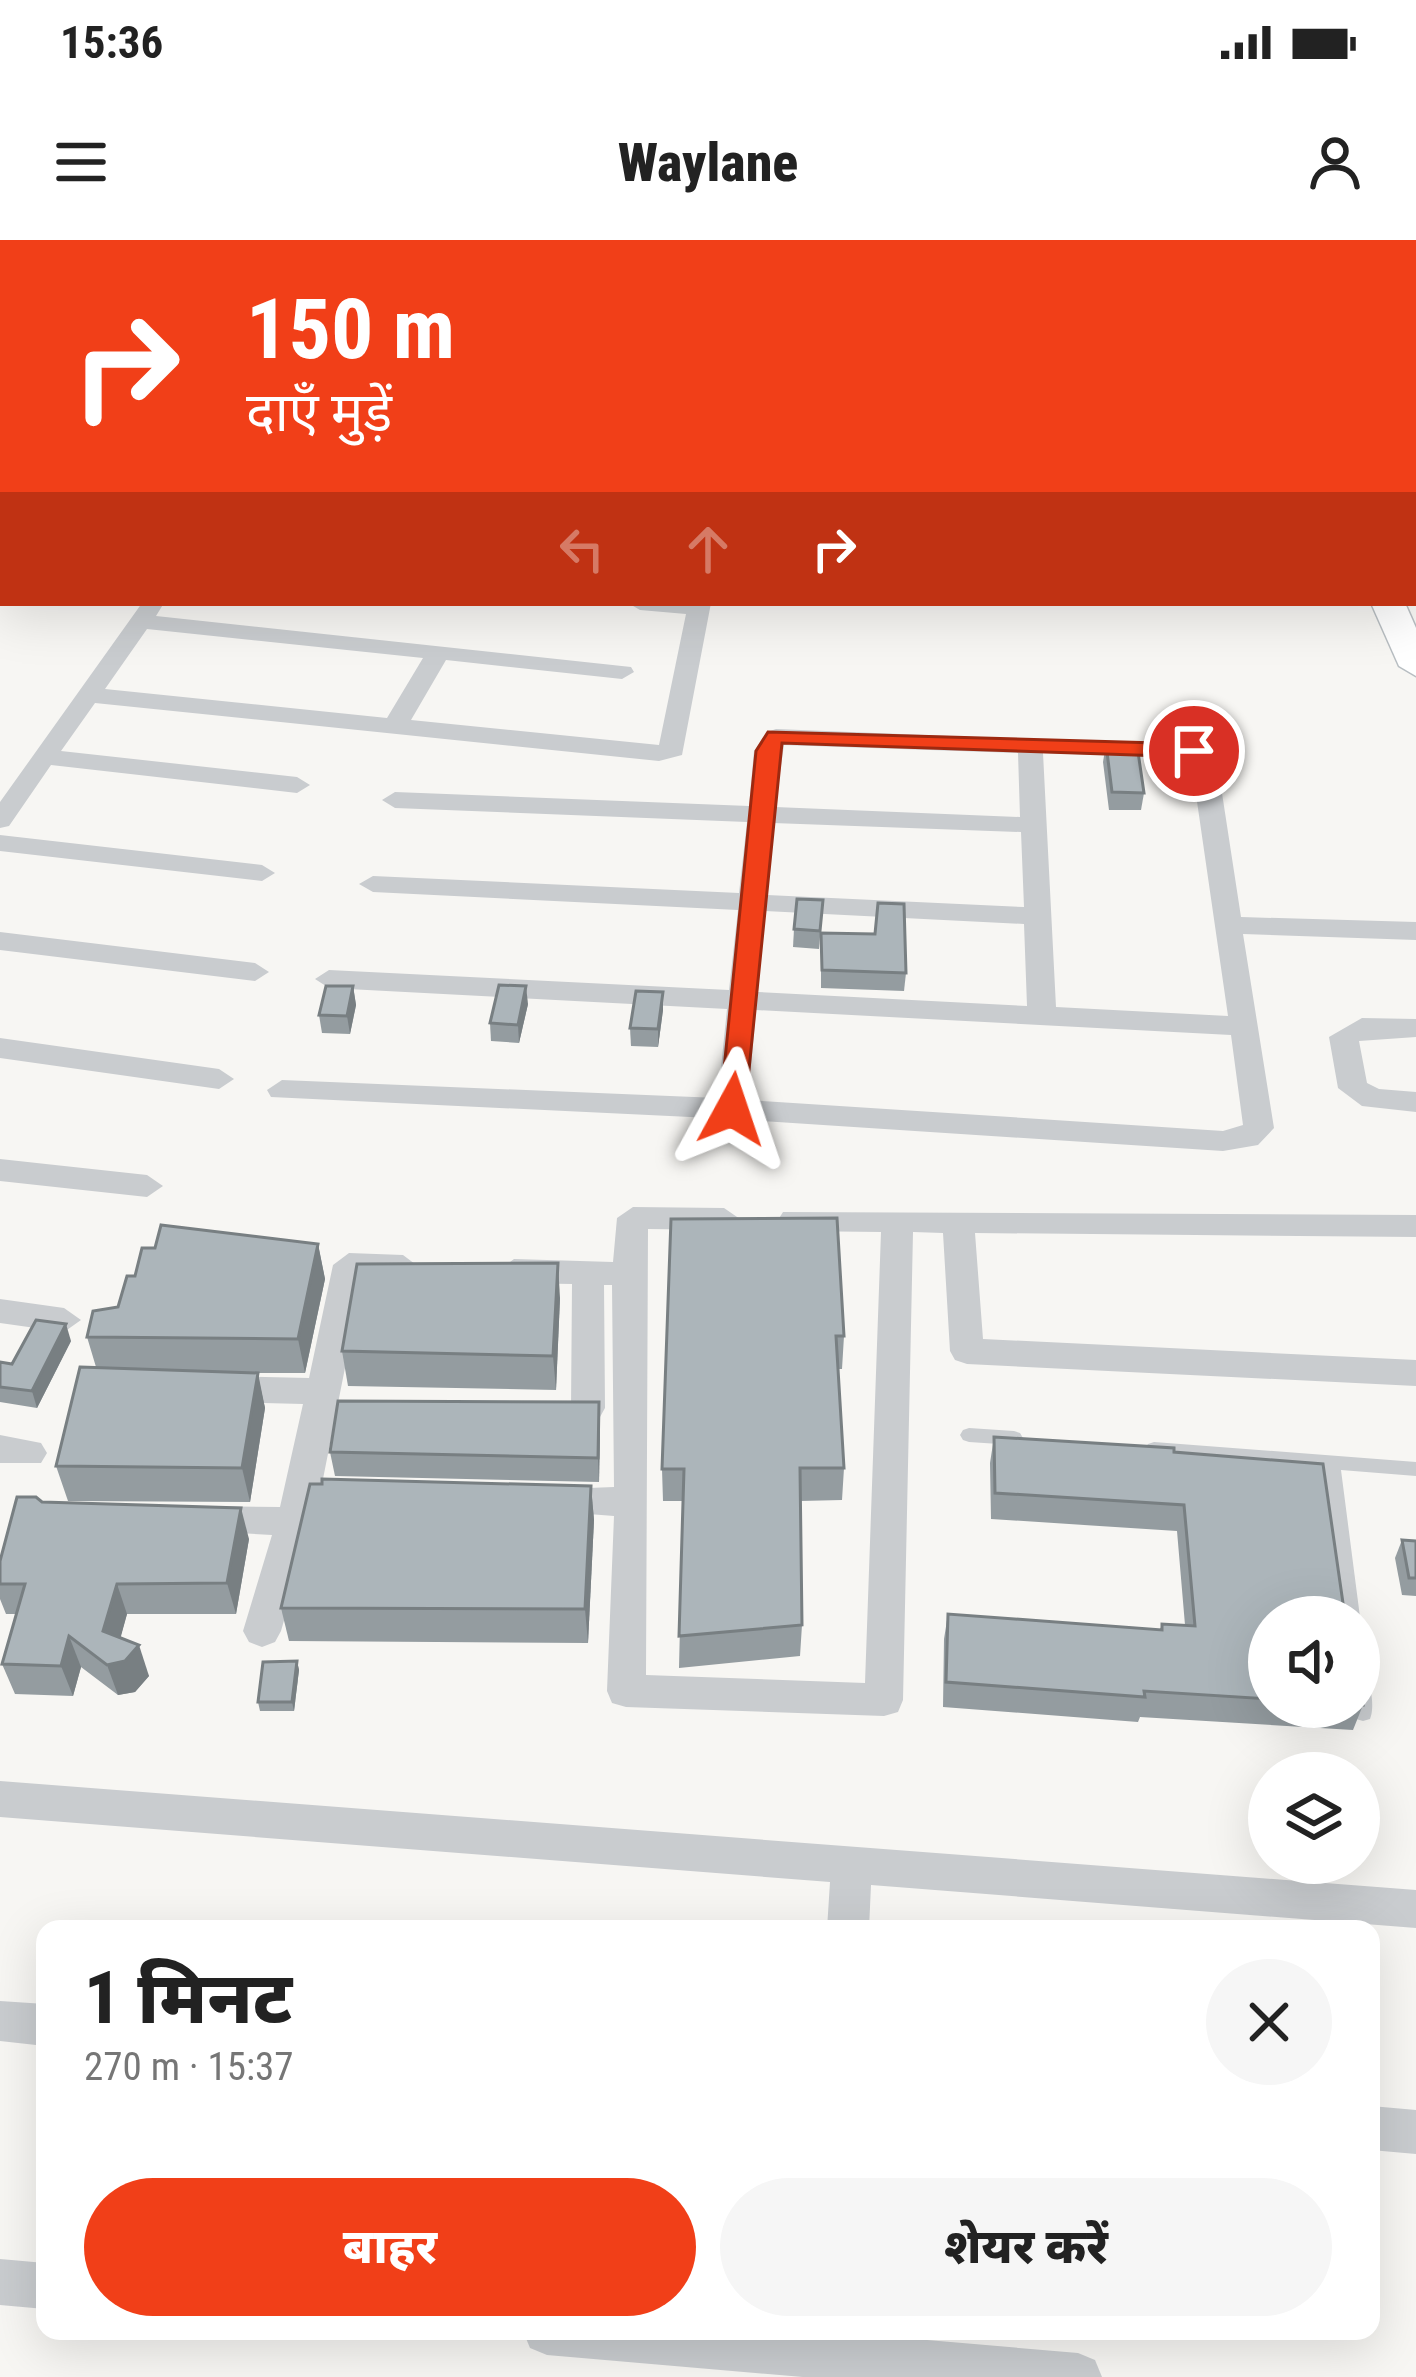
<!DOCTYPE html>
<html lang="hi">
<meta charset="utf-8">
<style>
body{margin:0;font-family:"Roboto Condensed","Noto Sans Devanagari",sans-serif;background:#f6f6f6;color:#222;height:100vh;display:flex;flex-direction:column;font-size:45px;white-space:nowrap}
*{box-sizing:border-box;margin:0}
p{font-size:39px;color:#767676}
.icon{flex:none;width:66px;height:66px;fill:none;stroke:currentColor;stroke-width:2;stroke-linecap:round;stroke-linejoin:round}
.map{position:relative;flex:1;overflow:hidden}
.side{position:absolute;left:36px;top:1680px;width:1344px;height:420px;display:flex;flex-direction:column;background:#fff;border-radius:24px;box-shadow:0 12px 48px #0002}
.side>*{flex:none}
.top-card{position:absolute;left:0px;top:0px;width:1416px;height:366px;box-shadow:0 12px 48px #0002;background:#f13f18;color:#fff;overflow:hidden}
.controls{position:absolute;left:1248px;top:1356px;display:grid;gap:24px}
.controls a{display:grid;place-items:center;width:132px;height:132px;border-radius:50%;background:#fff;box-shadow:0 12px 48px #0002;font-size:60px}
.pin{position:absolute;display:grid;place-items:center;width:102px;height:102px;color:#fff;margin:-51px;border:6px solid #fff;border-radius:50%;box-shadow:0 3px 12px #0007}
.me{position:absolute;width:132px;margin:-66px;rotate:5deg;stroke-linejoin:round;filter:drop-shadow(0 0 9px #0008)}
.turn{display:flex;align-items:center;gap:42px;height:252px;padding:0 48px;font-size:54px}
.turn .icon{width:156px;height:156px;stroke-width:2.5}
.turn b{display:block;font-size:84px;line-height:102px}
.lanes{display:flex;align-items:center;height:114px;padding:0 48px;background:#0003;justify-content:center;gap:60px;direction:ltr}
.lanes .off{opacity:.35}
.round{display:grid;place-items:center;flex:none;width:126px;height:126px;border-radius:63px;background:#f6f6f6}
.overview{display:flex;align-items:center;justify-content:space-between;height:204px;padding:0 48px}
h1{font-size:72px;font-weight:800;line-height:90px}
.cta{display:flex;gap:24px;margin-top:auto;padding:24px 48px}
.cta a{flex:1;height:138px;border-radius:72px;background:#f13f18;color:#fff;font-size:48px;font-weight:800;line-height:138px;text-align:center}
.cta a+a{background:#f6f6f6;color:#222}
.status{display:flex;justify-content:space-between;align-items:center;height:84px;padding:0 60px;background:#fff;direction:ltr}
.status svg{height:33px;fill:currentColor}
header{display:flex;justify-content:space-between;align-items:center;height:156px;padding:0 48px;background:#fff;font-size:54px;font-weight:800}
.map>svg:first-child{display:block}
.lines{fill:none;stroke-linecap:round;stroke-linejoin:round}
.secondary-casing{stroke:#b8bec2;stroke-width:3}
.lane{fill:#c9cccf;fill-rule:evenodd}
.street{fill:#c9cccf;fill-rule:evenodd}
.secondary{fill:#fff;fill-rule:evenodd}
.wall{fill:#949ca0}
.shaded-wall{fill:#787f82}
.building{fill:#acb5ba;stroke:#787f82;stroke-width:3}
.route{fill:#f13f18;stroke:#9d2910;stroke-width:3}
</style>
<div class="status"><b>15:36</b><svg viewBox="0 0 49 12"><path d="M0 12V9h3v3zM5 12V6h3v6zM10 12V3h3v9zM15 12V0h3v12zM26 1h20v11H26zM47 4h2v5h-2z"/></svg></div>
<header><svg class="icon" aria-label="menu" viewBox="0 0 24 24"><path d="M4 6h16M4 12h16M4 18h16"/></svg>Waylane<svg class="icon" aria-label="person" viewBox="0 0 24 24"><circle cx="12" cy="8" r="4"/><path d="M4 21q1-7 8-7t8 7"/></svg></header>
<div class="map">
<svg width="1416" height="2137" viewBox="0 0 1416 2137">
<rect width="100%" height="100%" fill="#f7f6f3"/>
<g class="lines">
<g class="secondary-casing">
<g id="secondary">
<polygon points="1416,206 1416,224 1413,225 1413,207"/>
<polygon points="3,318 3,340 0,341 0,319"/>
<polygon points="1371,363 1405,363 1416,388 1416,436 1399,426"/>
</g>
</g>
<g class="lane">
<polygon points="969,1188 1014,1191 1020,1193 1023,1198 1020,1203 1014,1205 969,1202 963,1200 960,1195 963,1190"/>
<polygon points="1154,1202 1416,1222 1416,1236 1341,1230 1360,1377 1359,1380 1359,1377 1342,1377 1323,1229 1154,1216 1148,1214 1145,1209 1148,1204"/>
<path d="M1359,1433l7,2c5,11 9,33 4,44l-7,2 -7,-2 -3,-12h6z"/>
</g>
<g class="street">
<rect x="360" y="0" width="18" height="3"/>
<polygon points="468,0 530,0 466,3"/>
<polygon points="577,0 595,0 596,3 578,3"/>
<polygon points="838,0 856,0 858,3 840,3"/>
<rect x="0" y="103" width="3" height="12"/>
<path d="M142,363h22l-8,13 475,51 3,5 -12,7 -176,-19 -35,60 248,25 27,-131 -46,-4 -12,-7h83l-29,152 -23,6 -564,-58 -34,48 236,26 13,8 -13,8 -246,-28 -42,61 -9,2v-26zM147,389l276,29 -36,60 -282,-29z"/>
<path d="M776,489l427,17 15,21 23,150 175,5v18l-173,-6 31,194 -16,17 -35,6 -491,-32 -461,-22 -4,-7 15,-10 436,18 9,-89 -398,-21 -14,-9 14,-9 400,20 9,-80 -365,-18 -14,-8 14,-8 366,17 8,-71 -352,-14 -13,-8 13,-8 354,14 5,-55 13,-19zM784,505l234,8 2,64 -245,-10zM1043,513l143,5 6,9 36,249 -172,-9zM773,583l248,9 3,75 -257,-12zM765,671l259,13 3,82 -269,-14zM756,770l475,25 12,90 -20,6 -475,-31z"/>
<polygon points="0,595 262,625 275,633 262,641 0,611"/>
<polygon points="0,692 255,723 269,732 255,741 0,710"/>
<polygon points="1362,778 1416,779 1416,797 1359,801 1367,843 1379,849 1416,852 1416,872 1362,866 1338,848 1329,797"/>
<polygon points="0,798 219,829 234,839 219,849 0,818"/>
<polygon points="0,919 147,935 163,946 147,957 0,941"/>
<polygon points="633,967 724,968 740,979 724,990 648,989 646,1435 865,1443 881,992 794,991 778,980 783,972 1416,975 1416,997 975,993 983,1099 1416,1120 1416,1146 967,1124 955,1120 950,1111 943,993 913,992 903,1460 898,1472 884,1476 626,1467 612,1463 607,1451 614,1276 537,1270 532,1260 537,1250 614,1247 612,1045 604,1045 605,1168 600,1177 576,1177 571,1168 572,1044 514,1043 498,1031 514,1019 613,1022 617,978"/>
<polygon points="349,1013 403,1015 419,1027 403,1039 363,1037 320,1254 281,1391 275,1402 262,1407 249,1402 243,1391 272,1295 186,1290 181,1280 186,1270 199,1266 280,1267 303,1164 216,1162 204,1158 199,1149 204,1140 216,1136 309,1138 333,1025"/>
<polygon points="0,1059 64,1068 81,1080 64,1092 0,1083"/>
<polygon points="0,1195 41,1203 47,1213 41,1223 0,1223"/>
<polygon points="0,1541 1416,1650 1416,1688 871,1645 869,1689 827,1689 830,1642 0,1577"/>
<polygon points="0,1761 45,1764 45,1806 0,1801"/>
<polygon points="1371,1866 1416,1870 1416,1914 1371,1910"/>
<polygon points="0,2019 45,2023 45,2069 0,2065"/>
<polygon points="523,2091 822,2091 1078,2113 1095,2120 1102,2137 803,2137 547,2115 530,2108"/>
</g>
<use href="#secondary" class="secondary"/>
</g>
<g class="wall">
<polygon points="1106,504 1144,553 1141,570 1109,570 1103,522"/>
<polygon points="823,660 819,709 793,707 794,689"/>
<polygon points="821,693 906,733 904,751 821,748"/>
<polygon points="353,746 356,765 350,794 322,793 319,775"/>
<polygon points="663,752 663,770 658,807 631,806 630,788"/>
<polygon points="528,764 519,803 491,801 490,783"/>
<polygon points="671,979 844,1096 842,1129 838,1129 844,1228 842,1260 800,1261 802,1385 800,1416 679,1428 683,1261 663,1261 662,1229"/>
<polygon points="318,1004 325,1039 305,1133 257,1133 265,1168 250,1262 68,1261 56,1226 96,1127 87,1097 118,1067 135,1036"/>
<polygon points="560,1058 556,1150 348,1146 342,1111"/>
<polygon points="71,1101 37,1168 0,1162 0,1122 12,1124"/>
<polygon points="600,1185 599,1242 335,1236 330,1212"/>
<polygon points="994,1197 1174,1212 1269,1377 1269,1467 1359,1467 1359,1436 1363,1465 1353,1490 1140,1477 1138,1482 943,1467 944,1399 948,1374 1160,1390 1162,1384 1185,1385 1177,1291 991,1279 990,1223"/>
<polygon points="591,1246 594,1280 588,1403 289,1401 281,1368"/>
<polygon points="42,1262 249,1299 236,1374 127,1374 120,1398 149,1436 135,1452 118,1455 81,1427 73,1456 15,1454 2,1424 16,1374 6,1374 0,1359 0,1321"/>
<polygon points="1402,1300 1416,1301 1416,1356 1402,1355 1395,1318"/>
<polygon points="297,1421 299,1430 294,1471 260,1471 258,1462"/>
</g>
<g class="shaded-wall">
<polygon points="353,746 356,765 350,794 347,776"/>
<polygon points="526,746 528,764 519,803 518,785"/>
<polygon points="663,752 663,770 658,807 658,789"/>
<polygon points="318,1004 325,1039 305,1133 298,1099"/>
<polygon points="558,1023 560,1058 556,1150 553,1116"/>
<polygon points="66,1084 71,1101 37,1168 32,1151"/>
<polygon points="258,1133 265,1168 250,1262 242,1228"/>
<polygon points="599,1162 600,1185 599,1242 598,1218"/>
<polygon points="591,1246 594,1280 588,1403 585,1369"/>
<polygon points="241,1268 249,1299 236,1374 227,1343"/>
<polygon points="117,1344 127,1374 114,1422 103,1391"/>
<polygon points="69,1396 81,1427 73,1456 61,1426"/>
<polygon points="139,1405 149,1436 135,1452 118,1455 107,1425"/>
<polygon points="297,1421 299,1430 294,1471 292,1462"/>
</g>
<g class="building">
<polygon points="387,0 512,0 512,3 386,3"/>
<polygon points="613,0 841,0 842,2 613,3"/>
<polygon points="1106,504 1137,505 1144,553 1112,552"/>
<polygon points="797,659 823,660 820,691 794,689"/>
<polygon points="878,663 904,664 906,733 822,730 821,693 875,694"/>
<polygon points="499,745 526,746 518,785 490,783"/>
<polygon points="326,746 353,746 347,776 319,775"/>
<polygon points="636,751 663,752 658,789 630,788"/>
<polygon points="837,978 844,1096 836,1096 844,1228 800,1228 802,1385 679,1396 684,1229 662,1229 671,979"/>
<polygon points="161,985 318,1004 298,1099 87,1097 93,1071 118,1067 127,1036 135,1036 142,1008 155,1008"/>
<polygon points="558,1023 553,1116 342,1111 357,1024"/>
<polygon points="36,1080 66,1084 32,1151 0,1147 0,1122 12,1124"/>
<polygon points="80,1127 258,1133 242,1228 56,1226"/>
<polygon points="338,1161 599,1162 598,1218 330,1212"/>
<polygon points="994,1197 1174,1208 1174,1212 1323,1224 1345,1377 1269,1377 1269,1459 1144,1451 1145,1457 946,1442 948,1374 1162,1390 1162,1384 1195,1386 1184,1265 995,1253"/>
<polygon points="322,1239 591,1246 585,1369 281,1368 310,1244 322,1244"/>
<polygon points="17,1257 36,1257 42,1262 241,1268 227,1343 117,1344 103,1391 139,1405 125,1421 107,1425 69,1396 61,1426 2,1424 25,1344 0,1344 0,1321"/>
<polygon points="1402,1300 1416,1301 1416,1338 1409,1338"/>
<polygon points="297,1421 292,1462 258,1462 263,1422"/>
<polygon points="1359,1436 1363,1465 1359,1465"/>
</g>
<polygon class="route" points="768,492 1194,504 1205,511 1194,517 782,503 745,869 732,877 720,869 756,511"/>
</svg>
<div class="controls">
<a><svg class="icon" aria-label="sound" viewBox="0 0 24 24"><path d="M4 9h4l5-4v14l-5-4H4zM17 9q2 3 0 6"/></svg></a>
<a><svg class="icon" aria-label="layers" viewBox="0 0 24 24"><path d="M12 4l9 5-9 5-9-5zM3 14l9 5 9-5"/></svg></a>
</div>
<div class="pin" style="left:1194px;top:511px;background:#d93025"><svg class="icon" aria-label="arrive" viewBox="0 0 24 24"><path d="M6 21V4h12l-3 4 3 4H6"/></svg></div>
<svg class="me" style="left:732px;top:869px" viewBox="-20 -20 40 40"><path d="M0-17L14 15 0 8-14 15z" fill="#f13f18" stroke="#fff" stroke-width="4"/></svg>
<div class="top-card">
<div class="turn"><svg class="icon" aria-label="right" viewBox="0 0 24 24"><path d="M7 20v-9h11M14 6l5 5-5 5"/></svg><div><b>150 m</b>दाएँ मुड़ें</div></div>
<div class="lanes"><svg class="icon off" aria-label="left" viewBox="0 0 24 24"><path d="M17 20v-9H6M10 6l-5 5 5 5"/></svg><svg class="icon off" aria-label="ahead" viewBox="0 0 24 24"><path d="M12 20V5M6 11l6-6 6 6"/></svg><svg class="icon" aria-label="right" viewBox="0 0 24 24"><path d="M7 20v-9h11M14 6l5 5-5 5"/></svg></div>
</div>
<section class="side">
<div class="overview"><div><h1>1 मिनट</h1><p>270 m · 15:37</p></div><a class="round"><svg class="icon" aria-label="close" viewBox="0 0 24 24"><path d="M6 6l12 12M18 6L6 18"/></svg></a></div>
<div class="cta"><a>बाहर</a><a>शेयर करें</a></div>
</section>
</div>
